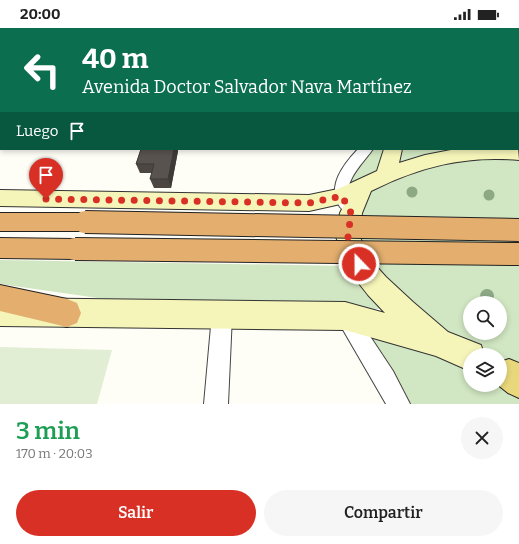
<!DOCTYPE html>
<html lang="es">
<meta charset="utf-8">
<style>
body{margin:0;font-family:Bitter,serif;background:#f6f6f6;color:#222;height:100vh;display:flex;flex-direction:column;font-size:15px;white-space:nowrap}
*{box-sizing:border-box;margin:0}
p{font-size:13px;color:#767676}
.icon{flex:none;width:22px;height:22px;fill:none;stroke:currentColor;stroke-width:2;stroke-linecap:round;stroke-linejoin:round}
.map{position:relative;height:376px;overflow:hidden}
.sheet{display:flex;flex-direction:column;background:#fff;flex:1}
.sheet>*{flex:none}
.guide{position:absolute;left:0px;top:0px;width:519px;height:122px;box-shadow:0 2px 6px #0003;background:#0b6e4f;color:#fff;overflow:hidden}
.buttons{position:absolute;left:463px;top:268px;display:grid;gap:8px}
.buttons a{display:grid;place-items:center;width:44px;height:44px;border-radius:50%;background:#fff;box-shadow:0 2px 6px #0003;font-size:20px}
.pin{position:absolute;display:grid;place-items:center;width:34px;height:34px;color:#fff;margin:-41px -17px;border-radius:50% 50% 50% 0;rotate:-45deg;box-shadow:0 0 4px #0007}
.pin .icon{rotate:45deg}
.me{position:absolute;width:44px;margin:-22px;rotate:338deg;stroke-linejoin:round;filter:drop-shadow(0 0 3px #0008)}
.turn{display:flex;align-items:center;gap:14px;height:84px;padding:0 16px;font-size:18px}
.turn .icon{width:52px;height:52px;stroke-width:2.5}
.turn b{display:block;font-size:28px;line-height:34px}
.then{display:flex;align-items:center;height:38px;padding:0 16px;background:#0003;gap:8px;font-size:15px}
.round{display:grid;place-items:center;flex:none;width:42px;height:42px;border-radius:21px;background:#f6f6f6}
.summary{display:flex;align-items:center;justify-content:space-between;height:68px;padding:0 16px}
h1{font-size:24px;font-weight:600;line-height:30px;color:#1e9e55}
.cta{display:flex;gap:8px;margin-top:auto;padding:8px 16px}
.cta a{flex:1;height:46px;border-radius:24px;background:#d93025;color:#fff;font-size:16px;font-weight:600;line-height:46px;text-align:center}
.cta a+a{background:#f6f6f6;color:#222}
.status{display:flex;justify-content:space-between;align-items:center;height:28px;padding:0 20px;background:#fff;direction:ltr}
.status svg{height:11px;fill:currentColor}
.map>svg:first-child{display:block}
.green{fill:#d1e6c2;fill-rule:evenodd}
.pitch{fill:#e2eed3}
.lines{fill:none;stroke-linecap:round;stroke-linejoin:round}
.street-casing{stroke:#444;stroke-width:2}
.secondary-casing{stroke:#333;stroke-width:2}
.primary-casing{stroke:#222;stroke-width:2}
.highway-casing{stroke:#222;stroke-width:2}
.street{fill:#fff;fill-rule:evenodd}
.secondary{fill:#f6f5b9;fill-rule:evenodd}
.primary{fill:#e9d87b;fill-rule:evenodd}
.highway{fill:#e3ae6e;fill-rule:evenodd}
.highway-bridge-casing{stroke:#222;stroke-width:24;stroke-linecap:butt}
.highway-bridge{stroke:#e3ae6e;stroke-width:22}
.tree{fill:#8ca885}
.wall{fill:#4c4743}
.shaded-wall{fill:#3e3a37}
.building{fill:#58534e;stroke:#3e3a37}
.route{stroke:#d93025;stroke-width:7;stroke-dasharray:0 12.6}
</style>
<div class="status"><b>20:00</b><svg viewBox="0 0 49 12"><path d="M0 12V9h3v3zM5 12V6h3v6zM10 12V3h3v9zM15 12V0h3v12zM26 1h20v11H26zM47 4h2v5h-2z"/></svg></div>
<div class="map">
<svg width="519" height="376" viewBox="0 0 519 376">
<rect width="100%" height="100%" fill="#fefdf6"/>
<g class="green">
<path d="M518,92l1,33h-2l2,1v222l-19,-7v-14h-30v30h30l19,-2v21h-122l-52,-88 93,25 -61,-55 -35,-90 24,-47h152zM470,275h30v30h-30z"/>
<polygon points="0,232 349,238 384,281 154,278 0,256"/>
</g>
<polygon class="pitch" points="0,319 112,322 97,376 0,376"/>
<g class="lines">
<g class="street-casing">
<g id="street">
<rect x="55" y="0" width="8" height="1"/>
<polygon points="102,0 121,0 102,1"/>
<rect x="185" y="0" width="9" height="1"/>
<polygon points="357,0 367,0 357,1"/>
<rect x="423" y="0" width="10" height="1"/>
<rect x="458" y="0" width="10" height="1"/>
<rect x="0" y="8" width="1" height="6"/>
<rect x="518" y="33" width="1" height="7"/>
<rect x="0" y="41" width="1" height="6"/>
<polygon points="518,78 519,79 519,87 518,86"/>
<rect x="0" y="89" width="1" height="8"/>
<path d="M358,121h15c-8,12 -31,33 -23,49 2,3 4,5 6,8l-2,4c-6,2 -10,2 -14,-3 -14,-21 4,-43 18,-58z"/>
<polygon points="222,277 229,280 232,287 228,376 204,376 212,287 215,280"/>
<polygon points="345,278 352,281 393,343 410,376 386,376 335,288 338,281"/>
</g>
</g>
<g class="secondary-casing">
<g id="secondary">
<polygon points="266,0 278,0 279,1 267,1"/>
<polygon points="284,0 296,0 297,1 285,1"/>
<path d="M518,120l1,12c-54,-5 -100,7 -148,31l-9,22 -2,24 8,20 18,20 27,25 35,30 33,13 3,10h-14v16l-34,-15 -91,-26 -345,-4v-28l345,4 40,11 -17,-18 -18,-23 -14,-35 4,-24 5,-10 -36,8 -309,-5v-16l309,5 29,-6 39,-18 7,-22h18l-3,14 26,-8 31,-6h62z"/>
</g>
</g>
<g class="primary-casing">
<polygon id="primary" points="509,331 519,335 519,370 508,365 498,357 500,357 500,334"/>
</g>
<g class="highway-casing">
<g id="highway">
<polygon points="0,185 85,185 93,188 96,194 93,200 85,203 0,203"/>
<polygon points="0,210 75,211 83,214 87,221 83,228 75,231 0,230"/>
<polygon points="0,257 67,271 77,275 81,285 77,295 67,299 0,283"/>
</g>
</g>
<use href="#street" class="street"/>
<use href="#secondary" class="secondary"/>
<use href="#primary" class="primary"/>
<use href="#highway" class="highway"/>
<g class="highway-bridge-casing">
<g id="highway-bridge">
<polyline points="85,194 519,202"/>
<polyline points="75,221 519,226"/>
</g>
</g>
<use href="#highway-bridge" class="highway-bridge"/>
</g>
<g class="tree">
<circle cx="412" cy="164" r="5.5"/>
<circle cx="489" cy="167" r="5.5"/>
<circle cx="487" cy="268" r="7"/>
</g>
<polygon class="wall" points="141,121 177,121 178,123 171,160 154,160 150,151 152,145 140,145 136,136"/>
<polygon class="shaded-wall" points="174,121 177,121 178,123 171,160 168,151"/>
<polygon class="building" points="141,121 174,121 168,151 150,151 154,136 136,136"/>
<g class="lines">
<polyline class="route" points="46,171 309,175 342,168 351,185 348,209 359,236"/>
</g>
</svg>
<div class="buttons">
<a><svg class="icon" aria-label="search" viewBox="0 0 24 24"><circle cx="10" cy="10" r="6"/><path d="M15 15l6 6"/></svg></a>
<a><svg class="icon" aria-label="layers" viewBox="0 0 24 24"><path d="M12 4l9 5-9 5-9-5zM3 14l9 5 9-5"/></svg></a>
</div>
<div class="pin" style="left:46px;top:171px;background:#d93025"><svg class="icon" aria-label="arrive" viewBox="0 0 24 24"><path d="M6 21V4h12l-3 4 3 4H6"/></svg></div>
<svg class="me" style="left:359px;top:236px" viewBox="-20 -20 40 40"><circle r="17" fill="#d93025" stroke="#fff" stroke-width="3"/><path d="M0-11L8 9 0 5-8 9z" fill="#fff"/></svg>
<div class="guide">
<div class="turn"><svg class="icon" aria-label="left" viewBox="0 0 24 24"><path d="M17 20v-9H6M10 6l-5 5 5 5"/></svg><div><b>40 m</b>Avenida Doctor Salvador Nava Martínez</div></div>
<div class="then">Luego<svg class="icon" aria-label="arrive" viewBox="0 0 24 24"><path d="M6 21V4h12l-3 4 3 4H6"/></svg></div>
</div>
</div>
<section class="sheet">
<div class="summary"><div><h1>3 min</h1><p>170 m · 20:03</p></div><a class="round"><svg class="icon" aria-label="close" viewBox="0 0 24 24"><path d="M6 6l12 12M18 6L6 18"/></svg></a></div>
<div class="cta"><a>Salir</a><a>Compartir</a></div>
</section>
